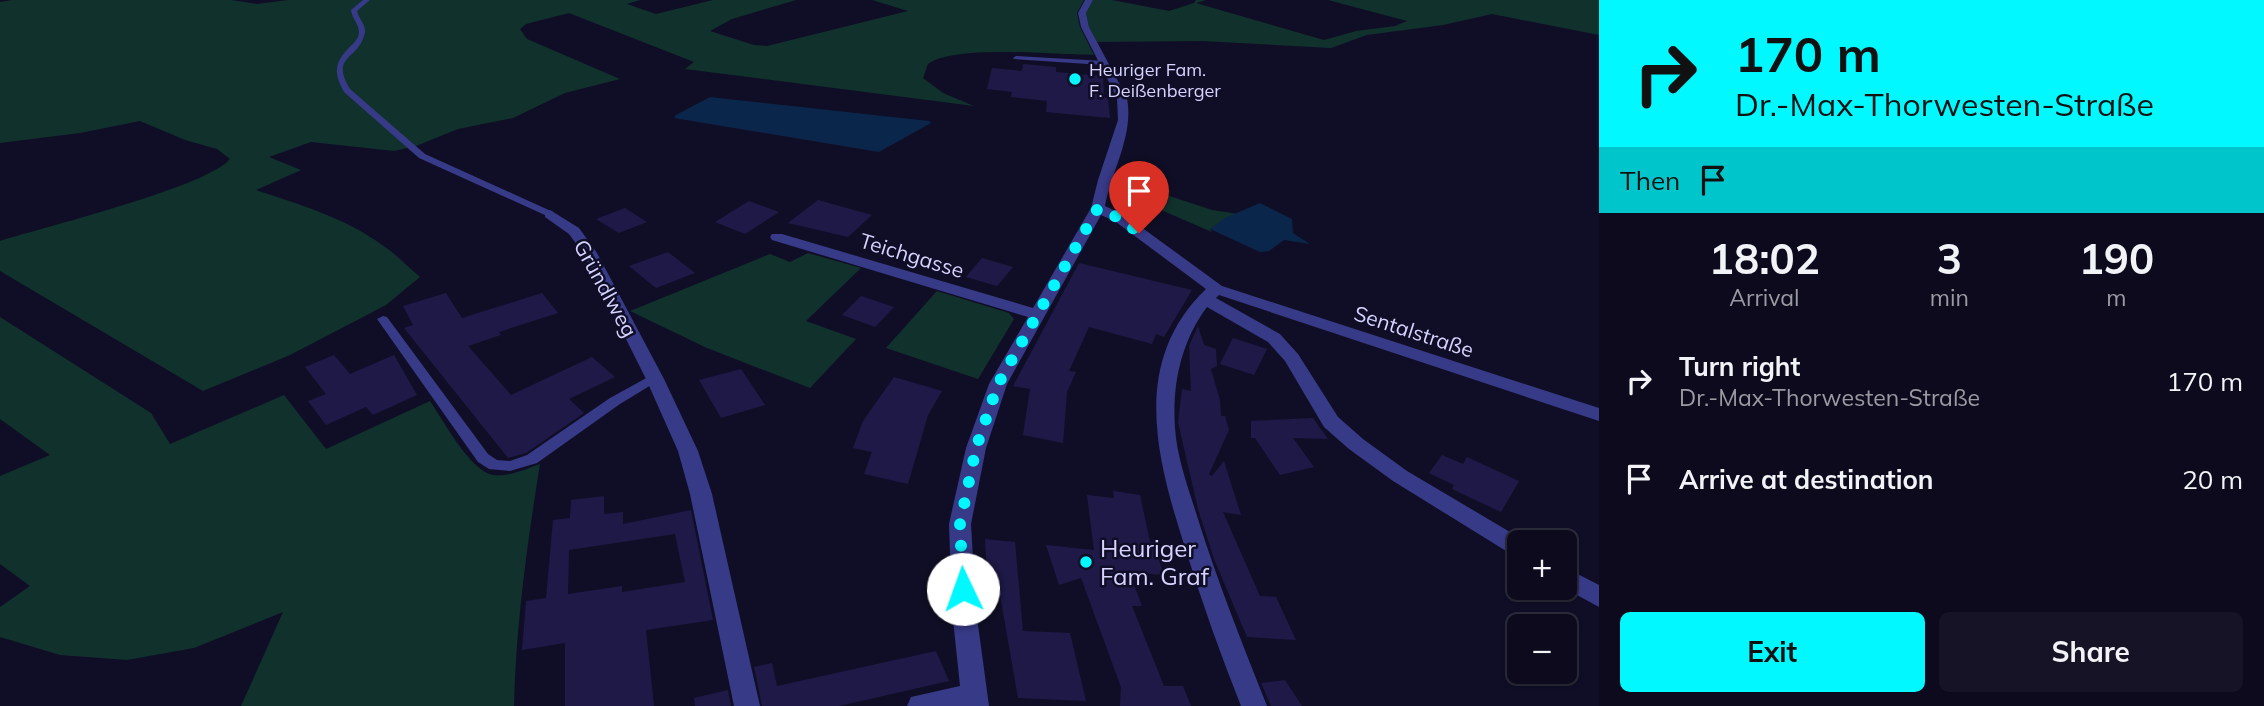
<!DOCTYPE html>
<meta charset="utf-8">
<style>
body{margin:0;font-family:Mulish,sans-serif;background:#151325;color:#f1f3f6;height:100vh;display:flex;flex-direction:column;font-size:26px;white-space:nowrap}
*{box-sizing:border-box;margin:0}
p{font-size:23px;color:#9a9aa3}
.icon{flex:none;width:38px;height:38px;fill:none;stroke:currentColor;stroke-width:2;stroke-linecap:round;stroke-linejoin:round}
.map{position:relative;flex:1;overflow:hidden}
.drawer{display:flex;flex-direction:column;background:#0c0a1c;width:665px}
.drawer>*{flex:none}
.top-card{background:#00f8fe;color:#111;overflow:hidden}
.fabs{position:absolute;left:1507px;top:530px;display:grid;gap:14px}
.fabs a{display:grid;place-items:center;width:70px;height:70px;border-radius:10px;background:#0c0a1c;box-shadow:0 2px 5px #0004,0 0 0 2px #2c2b3b;font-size:35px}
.pin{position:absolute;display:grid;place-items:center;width:60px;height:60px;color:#fff;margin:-72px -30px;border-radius:50% 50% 50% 0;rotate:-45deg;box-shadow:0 0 7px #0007}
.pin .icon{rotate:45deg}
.me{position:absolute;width:77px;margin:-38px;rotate:357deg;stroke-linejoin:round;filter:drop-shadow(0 0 5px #0008)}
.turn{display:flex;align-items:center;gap:24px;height:147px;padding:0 21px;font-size:32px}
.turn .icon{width:91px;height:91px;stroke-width:2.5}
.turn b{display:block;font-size:49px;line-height:60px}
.then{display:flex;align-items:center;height:66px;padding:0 21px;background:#0003;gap:14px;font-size:26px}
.eta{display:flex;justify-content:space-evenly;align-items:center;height:119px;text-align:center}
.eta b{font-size:42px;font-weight:700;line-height:49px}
.cta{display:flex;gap:14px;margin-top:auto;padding:14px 21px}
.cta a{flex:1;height:80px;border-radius:10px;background:#00f8fe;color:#111;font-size:28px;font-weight:700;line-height:80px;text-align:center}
.cta a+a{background:#151325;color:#f1f3f6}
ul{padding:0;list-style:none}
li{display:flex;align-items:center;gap:21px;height:98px;padding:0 21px}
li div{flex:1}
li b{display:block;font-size:26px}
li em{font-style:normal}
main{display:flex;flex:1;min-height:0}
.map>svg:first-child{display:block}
.green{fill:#11312d}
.water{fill:#0a264a}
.building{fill:#1f1948;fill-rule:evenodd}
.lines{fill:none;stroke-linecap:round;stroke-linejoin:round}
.service{fill:#373a87;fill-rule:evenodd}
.minor{fill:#373a87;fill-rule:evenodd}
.route{stroke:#00f8fe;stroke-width:12;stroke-dasharray:0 21.6}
.poi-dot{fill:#00f8fe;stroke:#100e26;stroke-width:2.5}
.labels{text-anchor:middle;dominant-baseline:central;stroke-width:5;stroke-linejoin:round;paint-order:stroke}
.far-poi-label{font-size:18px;fill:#d5d3ff;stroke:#100e26;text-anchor:start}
.street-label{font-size:21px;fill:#d5d3ff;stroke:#100e26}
.near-poi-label{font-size:24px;fill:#d5d3ff;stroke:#100e26;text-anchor:start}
</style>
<main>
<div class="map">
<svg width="1599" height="706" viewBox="0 0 1599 706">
<rect width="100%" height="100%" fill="#100e26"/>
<g class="green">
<path d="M12,0h219l26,4 31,-4h352l-13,4 29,10 57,-14h83l-64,19 -22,12 44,14 13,1 141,-35 -36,-11h212l-7,13 3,14 14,28c-37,0 -139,-11 -166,9l-5,14 20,15 31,13 -289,-37 9,-7 -125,-49 -43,11 -6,5 7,10 93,40 -55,14 -52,25 -55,11 -42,17 -22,5 -83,-9 -42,15 32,13 -45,20c42,14 90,28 126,55 14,9 26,22 38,32l-34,28 -96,50 -87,36 -203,-120v-30c44,-14 207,-54 230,-82l-13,-10 -32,-9 -45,-19 -60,12 -80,10v-141z"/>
<polygon points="1093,0 1112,0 1169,11 1194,3 1196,0 1206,0 1196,3 1324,40 1356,31 1395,26 1407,21 1328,0 1599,0 1599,35 1492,14 1443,25 1367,35 1331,48 1202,41 1097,42 1089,27 1086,13"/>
<polygon points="1112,177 1212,210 1238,214 1210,229 1212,232 1161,210 1108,192"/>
<polygon points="808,253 861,268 806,321 856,339 810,388 707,348 630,311 770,254 790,262"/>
<polygon points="937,291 1009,313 1014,319 978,379 886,348"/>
<path d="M0,317l151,96 19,31 114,-49 42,54 104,-48c13,19 40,70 63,74 15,2 33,-6 47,-11 -13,81 -24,160 -26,242h-273l42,-94 -89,36 -67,12 -67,-5 -60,-18v-30l30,-21 -30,-22v-88l50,-21 -50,-36z"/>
</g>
<g class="water">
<polygon points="710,97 929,121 931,123 879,152 674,118 676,115"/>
<polygon points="1260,203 1292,219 1293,233 1310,244 1284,240 1269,251 1260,252 1210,229 1225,218"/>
</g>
<g class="building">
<polygon points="1023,64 1056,67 1056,72 1103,76 1104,97 1108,98 1110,118 1046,112 1047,101 1011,97 1012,92 987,89 992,68 1022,71"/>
<polygon points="818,200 872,215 848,237 788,223"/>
<polygon points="749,201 779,212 745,234 715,222"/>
<polygon points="625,208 647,222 619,233 596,219"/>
<polygon points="668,252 695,273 656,288 629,266"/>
<polygon points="982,258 1013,267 997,286 966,277"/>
<polygon points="1079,263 1192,290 1164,337 1156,334 1152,344 1089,327 1069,371 1076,372 1067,392 1063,443 1023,435 1030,389 1013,386"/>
<polygon points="446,293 462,318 542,293 558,313 499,332 501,335 468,346 511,395 592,357 615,377 569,399 584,413 526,453 508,458 404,328 413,325 403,306"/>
<polygon points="861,296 894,307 875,327 842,315"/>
<polygon points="1198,326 1204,345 1216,349 1217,366 1211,369 1220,400 1221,416 1225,416 1229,430 1209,474 1212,476 1224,461 1241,515 1223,512 1260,596 1276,597 1296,640 1247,637 1214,559 1198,509 1178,422 1182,389 1191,391 1189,346"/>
<polygon points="1233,338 1267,349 1254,375 1220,364"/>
<polygon points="334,355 350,374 394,355 417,395 373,415 366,407 326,425 308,401 326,394 305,367"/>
<polygon points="741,369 765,405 721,418 699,380"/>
<polygon points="894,377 942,391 928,415 908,484 864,474 872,452 853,448 863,421"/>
<polygon points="1313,418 1328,439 1293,438 1314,467 1280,475 1255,438 1251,438 1251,421"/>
<polygon points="1442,455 1463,464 1467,457 1519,481 1501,512 1452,489 1454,485 1429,473"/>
<polygon points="1113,491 1140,495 1150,542 1155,542 1163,575 1129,572 1142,606 1132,606 1164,686 1183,686 1191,706 1120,706 1121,687 1081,578 1059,585 1046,545 1094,550 1087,495 1114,498"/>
<path d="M604,496v18l19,-2v12l68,-14 22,110 -67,10 8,76h-89v-63l-43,7 4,-49 20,-3 7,-78 17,-2 1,-18zM675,534l10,48 -63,10v-6l-54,8 1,-44z"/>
<polygon points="985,539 1015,542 1023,631 1070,633 1086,701 1018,698 1000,595 988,594"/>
<polygon points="936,651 949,681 839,706 762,706 754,667 772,663 777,686"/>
<polygon points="1285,680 1302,706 1271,706 1261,683"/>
<polygon points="728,690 731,706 695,706 694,698"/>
</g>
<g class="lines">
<g class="service">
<path d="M363,0h7l-13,11c2,9 11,15 7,25 -7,24 -34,20 -14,53l75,65 128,58v4h-6l-128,-58 -75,-66c-9,-16 -11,-27 3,-42 3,-4 9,-8 11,-13 4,-11 -6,-17 -7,-27z"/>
<polygon points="1016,56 1103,61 1106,63 1103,65 1014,59 1013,58"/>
<polygon points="383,316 387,317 488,454 497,460 510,461 527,455 610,398 650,376 660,376 661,379 620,404 537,463 510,471 489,469 478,462 377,319"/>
</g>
<g class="minor">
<path d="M1085,0h8l-7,13 3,14 38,71c7,37 -15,72 -22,108l21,10 96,70 377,122v13l-380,-126 -3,3 64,36 18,20 40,63 25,22 44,32 120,71h-8v15l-8,-3 -118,-73 -44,-32 -25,-22 -39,-66 -17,-19 -61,-35c-26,35 -35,77 -32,121 2,30 13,59 22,88 20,64 45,127 70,190h-26c-20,-50 -38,-101 -54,-152 -29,-91 -59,-190 19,-265l-90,-67 -15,-7 -94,169 -21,64 -15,76 5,86 13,96h-82l4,-9 49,-11 -8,-76 -3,-86 17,-76 23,-64 39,-67 -256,-77 -2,-3 2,-3h10l251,74 58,-100 7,-28 20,-60 -1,-22 -36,-71 -3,-14z"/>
<polygon points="550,210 579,228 597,253 664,379 698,451 712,494 760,706 734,706 690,494 678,451 646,379 583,253 569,234 545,217 545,211"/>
<polygon points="1564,567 1599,585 1599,607 1564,588"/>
</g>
</g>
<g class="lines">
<polyline class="route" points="963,589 960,524 976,448 998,384 1098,208 1121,219 1139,233"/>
</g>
<g class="poi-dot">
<circle cx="1075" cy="79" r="7"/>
<circle cx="1086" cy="562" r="7"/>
</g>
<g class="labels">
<g class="far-poi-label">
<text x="1089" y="69">Heuriger Fam.<tspan x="1089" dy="21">F. Deißenberger</tspan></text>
</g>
<g class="street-label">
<text transform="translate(912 255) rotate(17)">Teichgasse</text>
<text transform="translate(606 288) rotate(61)">Gründlweg</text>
<text transform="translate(1414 331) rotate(18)">Sentalstraße</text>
</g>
<g class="near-poi-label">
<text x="1100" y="548">Heuriger<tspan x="1100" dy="28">Fam. Graf</tspan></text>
</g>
</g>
</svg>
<div class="fabs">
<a>+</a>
<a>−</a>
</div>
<div class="pin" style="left:1139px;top:233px;background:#d93025"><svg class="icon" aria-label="arrive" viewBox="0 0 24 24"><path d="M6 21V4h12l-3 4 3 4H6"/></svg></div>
<svg class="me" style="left:963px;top:589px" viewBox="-20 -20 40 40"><circle r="19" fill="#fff"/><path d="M0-13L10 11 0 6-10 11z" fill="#00f8fe"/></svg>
</div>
<section class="drawer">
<div class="top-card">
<div class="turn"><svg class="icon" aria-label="right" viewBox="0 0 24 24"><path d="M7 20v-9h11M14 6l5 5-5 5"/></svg><div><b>170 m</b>Dr.-Max-Thorwesten-Straße</div></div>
<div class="then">Then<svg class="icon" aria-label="arrive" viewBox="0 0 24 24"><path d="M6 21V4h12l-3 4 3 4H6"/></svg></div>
</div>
<div class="eta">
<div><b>18:02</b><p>Arrival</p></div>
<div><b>3</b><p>min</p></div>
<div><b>190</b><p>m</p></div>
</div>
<ul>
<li><svg class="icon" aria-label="right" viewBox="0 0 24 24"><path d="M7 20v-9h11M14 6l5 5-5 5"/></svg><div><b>Turn right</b><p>Dr.-Max-Thorwesten-Straße</p></div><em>170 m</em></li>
<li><svg class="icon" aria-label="arrive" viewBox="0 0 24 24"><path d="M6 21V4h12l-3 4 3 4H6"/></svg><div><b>Arrive at destination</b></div><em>20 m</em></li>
</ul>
<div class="cta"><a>Exit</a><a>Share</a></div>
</section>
</main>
